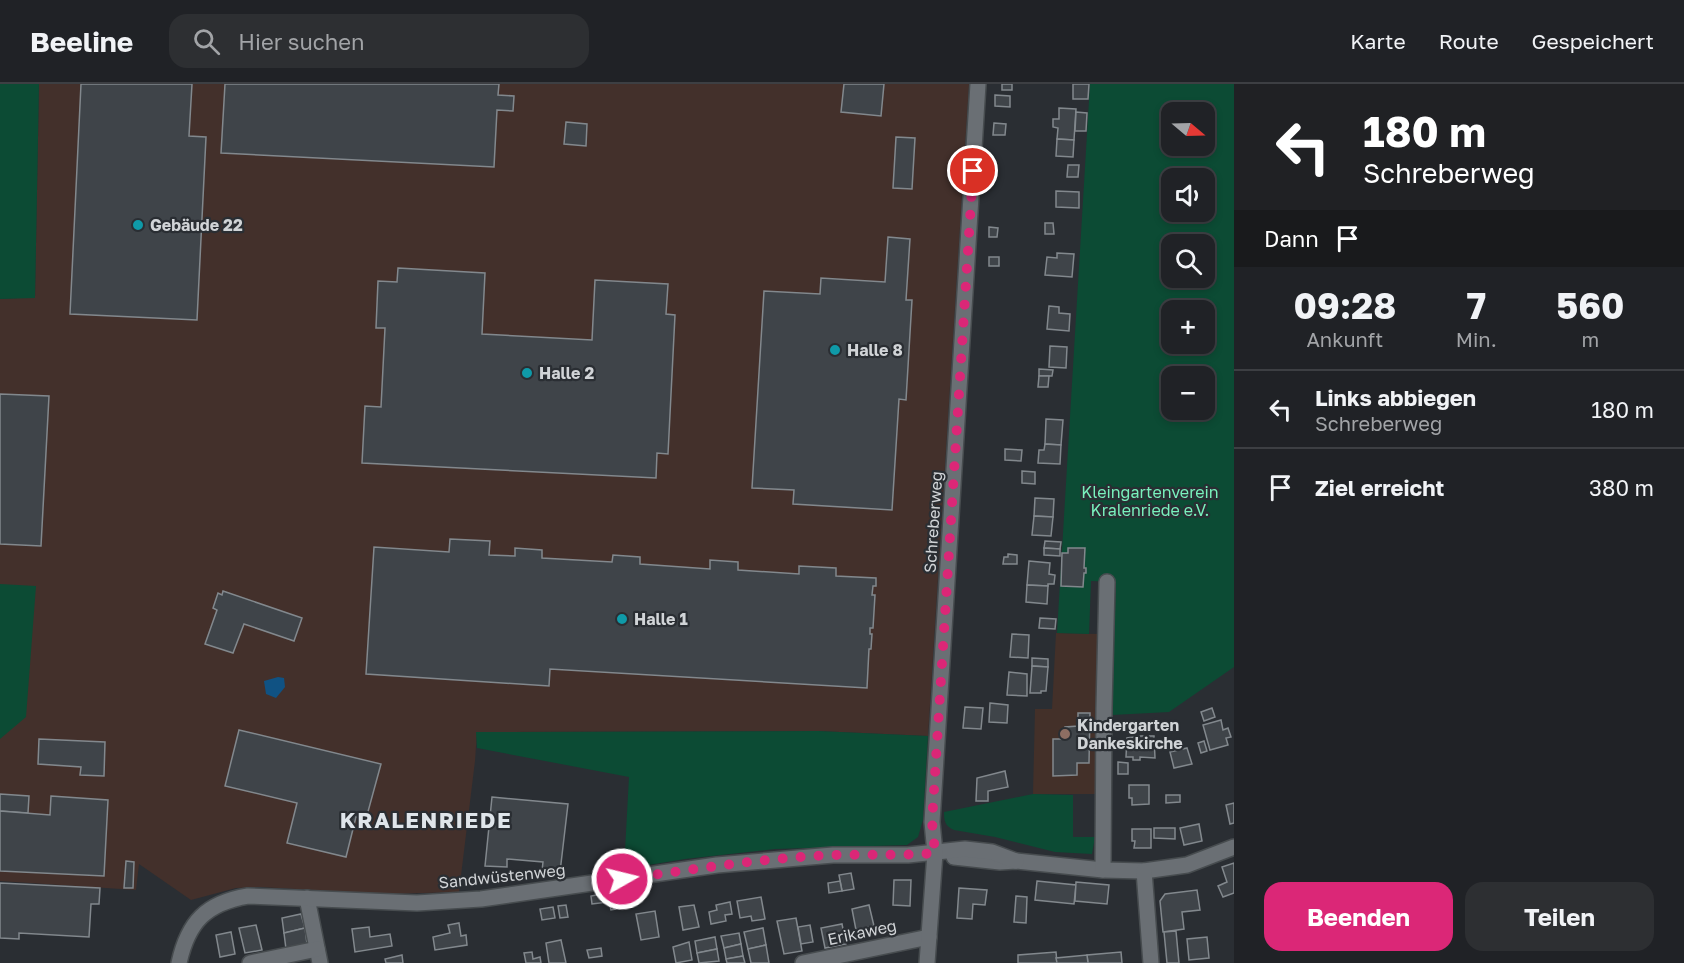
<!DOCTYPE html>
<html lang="de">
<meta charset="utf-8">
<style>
body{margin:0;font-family:"Golos Text",sans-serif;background:#2d2f32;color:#f1f3f6;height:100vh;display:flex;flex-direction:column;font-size:22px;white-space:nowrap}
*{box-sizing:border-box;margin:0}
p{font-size:20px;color:#a2a4a7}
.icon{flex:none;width:33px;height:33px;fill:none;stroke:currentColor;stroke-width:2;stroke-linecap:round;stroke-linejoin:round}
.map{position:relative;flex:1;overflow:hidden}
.panel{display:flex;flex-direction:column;background:#202226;width:450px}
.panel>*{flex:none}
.guide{background:#202124;color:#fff;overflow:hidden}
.needle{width:39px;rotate:109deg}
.fabs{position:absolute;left:1161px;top:18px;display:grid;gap:12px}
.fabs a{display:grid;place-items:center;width:54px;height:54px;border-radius:12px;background:#202226;box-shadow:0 3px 9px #0003,0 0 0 2px #3d3f43;font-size:30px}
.pin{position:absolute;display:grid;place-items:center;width:51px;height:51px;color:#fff;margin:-26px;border:3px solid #fff;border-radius:50%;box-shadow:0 2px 6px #0007}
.me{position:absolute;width:66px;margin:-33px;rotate:82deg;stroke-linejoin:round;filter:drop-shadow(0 0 4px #0008)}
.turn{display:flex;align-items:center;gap:21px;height:126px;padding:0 30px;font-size:27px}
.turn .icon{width:78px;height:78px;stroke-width:2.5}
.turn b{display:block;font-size:42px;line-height:51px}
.then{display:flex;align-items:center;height:57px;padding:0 30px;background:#0003;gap:12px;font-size:22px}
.eta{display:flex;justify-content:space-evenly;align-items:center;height:102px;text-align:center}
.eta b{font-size:36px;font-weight:700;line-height:42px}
.primary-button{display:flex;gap:12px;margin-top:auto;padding:12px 30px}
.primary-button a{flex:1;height:69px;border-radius:18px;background:#db2777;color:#fff;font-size:24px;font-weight:700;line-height:69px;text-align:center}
.primary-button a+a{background:#2d2f32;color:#f1f3f6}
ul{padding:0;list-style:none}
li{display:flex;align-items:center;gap:18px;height:78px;padding:0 30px;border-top:2px solid #3d3f43}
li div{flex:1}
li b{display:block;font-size:22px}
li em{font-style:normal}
header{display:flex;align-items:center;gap:36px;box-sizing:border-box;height:84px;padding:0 30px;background:#202226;border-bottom:2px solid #3d3f43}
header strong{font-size:28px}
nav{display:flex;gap:33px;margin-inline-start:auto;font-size:21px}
.search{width:420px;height:54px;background:#2d2f32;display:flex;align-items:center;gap:15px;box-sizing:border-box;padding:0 21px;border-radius:18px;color:#a2a4a7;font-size:22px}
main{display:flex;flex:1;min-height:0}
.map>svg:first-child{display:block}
.commercial{fill:#43302b}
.education{fill:#433029}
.green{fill:#0c4b34;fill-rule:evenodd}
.water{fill:#105283}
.building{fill:#3f4449;stroke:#82888d;stroke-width:1.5}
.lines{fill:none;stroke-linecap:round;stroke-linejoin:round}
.minor-casing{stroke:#474c4f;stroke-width:18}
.minor{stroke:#6a6f74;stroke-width:15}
.route{stroke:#db2777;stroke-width:10;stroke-dasharray:0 18}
.culture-dot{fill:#0f9aa8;stroke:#2a2e33;stroke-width:2}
.education-dot{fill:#8d6e63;stroke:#2a2e33;stroke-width:2}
.labels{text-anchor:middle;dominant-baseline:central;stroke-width:4.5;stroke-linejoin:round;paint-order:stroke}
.poi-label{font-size:16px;font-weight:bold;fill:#d1d4d7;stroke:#2a2e33;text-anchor:start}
.park-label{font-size:16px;fill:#79f1bd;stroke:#2a2e33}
.street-label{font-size:16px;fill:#d1d4d7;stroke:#2a2e33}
.district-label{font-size:22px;font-weight:bold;letter-spacing:1.5px;fill:#dfe5ea;stroke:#2a2e33}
</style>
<header>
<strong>Beeline</strong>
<div class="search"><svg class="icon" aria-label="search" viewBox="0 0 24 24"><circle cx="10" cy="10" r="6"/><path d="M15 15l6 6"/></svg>Hier suchen</div>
<nav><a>Karte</a><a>Route</a><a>Gespeichert</a></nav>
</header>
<main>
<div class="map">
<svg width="1234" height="879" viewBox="0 0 1234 879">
<rect width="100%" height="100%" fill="#2a2e33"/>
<polygon class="commercial" points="39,0 969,0 928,652 818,647 477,648 475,677 459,808 387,810 260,803 236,804 191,816 139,780 136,806 0,797 0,215 35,213"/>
<polygon class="education" points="1056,549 1098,550 1096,710 1033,710 1035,625 1052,625"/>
<g class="green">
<polygon points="0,0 39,0 35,214 0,215"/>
<path d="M1090,0h144v583l-65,45 -57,3 4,-133 -25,-1 -2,53 -32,-1zM1172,28h32v34h-32zM1172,94h32v34h-32zM1172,160h32v34h-32zM1172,226h32v34h-32zM1172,292h32v34h-32z"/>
<polygon points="0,500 36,502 26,633 0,655"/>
<polygon points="818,647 928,652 923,736 918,753 907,761 775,765 685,775 624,785 629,693 477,664 476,648"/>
<path d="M1033,710l40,1v42h22l-3,17 -37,-2 -60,-15 -41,-7c-9,-4 -10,-9 -10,-18z"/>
</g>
<polygon class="water" points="278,593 284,594 285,603 276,614 266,610 264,597"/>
<g class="building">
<polygon points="81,0 192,0 189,52 206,53 197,236 70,230"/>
<polygon points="225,0 499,0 498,11 514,12 513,27 497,26 494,83 221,69"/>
<polygon points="844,0 884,0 881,32 841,28"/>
<rect x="1002" y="0" width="10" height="6"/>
<polygon points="1073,0 1089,0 1088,15 1073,15"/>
<polygon points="995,11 1010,12 1010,23 995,22"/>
<polygon points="1059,24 1076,25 1074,56 1057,55 1058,44 1053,43 1053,35 1059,35"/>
<polygon points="1076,28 1087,29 1086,47 1075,47"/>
<polygon points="566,38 587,40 586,62 564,60"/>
<polygon points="994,39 1006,40 1005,51 993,51"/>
<polygon points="896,53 915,54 912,105 893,104"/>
<polygon points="1057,55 1074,56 1073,73 1056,72"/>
<polygon points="1068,81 1079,81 1078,93 1067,93"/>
<polygon points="1056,107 1079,108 1079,124 1056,123"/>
<polygon points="1045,139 1053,139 1054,150 1045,150"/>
<polygon points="989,143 998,144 997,153 989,153"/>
<polygon points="888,153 910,155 906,216 912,216 906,316 899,315 892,426 793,420 794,406 752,404 764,207 820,210 821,194 885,198"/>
<polygon points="1057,169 1074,170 1072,193 1045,191 1047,173 1057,174"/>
<rect x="989" y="173" width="10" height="9"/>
<polygon points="398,184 485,189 482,250 592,256 595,196 668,200 666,230 675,231 668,370 657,369 656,394 362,379 365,322 381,323 385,244 376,244 378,197 397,198"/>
<polygon points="1049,222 1059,223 1059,229 1070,230 1069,247 1047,245"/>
<polygon points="1050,262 1067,263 1066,284 1049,283"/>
<polygon points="1039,285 1053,286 1052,292 1039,292"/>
<polygon points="1039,292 1049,292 1048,303 1038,303"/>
<polygon points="0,310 49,312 41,462 0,460"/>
<polygon points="1046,335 1063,336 1061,361 1045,360"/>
<polygon points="1045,360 1061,361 1060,380 1038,379 1039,366 1044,366"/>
<polygon points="1005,365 1022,366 1021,377 1005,376"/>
<polygon points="1022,387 1035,388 1035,400 1022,399"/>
<polygon points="1035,414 1054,415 1053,433 1034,432"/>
<polygon points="1034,432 1053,433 1051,452 1032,451"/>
<polygon points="450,455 490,457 489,471 515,472 515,464 542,466 542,474 612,478 613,471 640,473 640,480 710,485 710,476 738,478 738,486 799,490 799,482 836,484 836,492 876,494 876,502 873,502 872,511 875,511 873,544 870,544 870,550 872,550 871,565 869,565 867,604 550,585 549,602 366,590 374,463 449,468"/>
<polygon points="1045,457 1061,458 1060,465 1044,464"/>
<polygon points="1044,464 1060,465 1060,472 1044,471"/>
<polygon points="1068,464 1085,464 1084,484 1086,484 1086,489 1084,489 1083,503 1061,502 1062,469 1068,469"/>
<polygon points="1008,470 1017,471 1017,480 1003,480 1004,473 1008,473"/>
<polygon points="1029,477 1050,479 1049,490 1055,491 1054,500 1048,500 1048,502 1027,501"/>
<polygon points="1027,501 1048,502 1047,520 1026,518"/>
<polygon points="223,507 302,534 294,557 244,540 233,569 205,560 217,526 213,524 218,509 222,511"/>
<polygon points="1040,534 1056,535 1055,545 1039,544"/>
<polygon points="1012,550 1029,551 1028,574 1010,573"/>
<polygon points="1032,574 1048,575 1048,583 1032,582"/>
<polygon points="1032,582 1048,583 1046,607 1041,607 1041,609 1030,609"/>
<polygon points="1009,588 1027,590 1027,612 1007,611"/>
<polygon points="990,619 1008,621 1007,639 989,638"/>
<polygon points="965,623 983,624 981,645 963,644"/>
<polygon points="1212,624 1215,633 1204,637 1201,628"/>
<polygon points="1078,629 1090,629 1089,679 1077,679 1077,691 1053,692 1053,655 1065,655 1065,643 1078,642"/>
<polygon points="1221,636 1223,646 1228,644 1231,653 1226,654 1228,661 1210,666 1203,641"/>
<polygon points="239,646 381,680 366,735 356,733 346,773 287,759 297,719 225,702"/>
<polygon points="1141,652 1154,652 1155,674 1140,673 1140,676 1133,676 1133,673 1126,673 1127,654"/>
<polygon points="39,655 105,658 104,692 80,691 81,683 38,680"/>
<polygon points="1204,657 1207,667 1201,669 1198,659"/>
<polygon points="1187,664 1192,680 1174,684 1170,668"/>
<polygon points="1118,678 1128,679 1128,690 1118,690"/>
<polygon points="1005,687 1008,703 988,707 988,717 976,717 977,694"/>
<polygon points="1129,701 1149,701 1149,720 1132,721 1132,714 1129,714"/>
<polygon points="0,710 29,712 28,729 0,727"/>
<polygon points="1166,711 1180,711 1180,718 1166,719"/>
<polygon points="51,712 108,716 104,792 0,787 0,727 50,731"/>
<polygon points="492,713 568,720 560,788 542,787 543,778 507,775 507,783 485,782"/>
<polygon points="1234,719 1234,739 1230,740 1226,721"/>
<polygon points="1199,740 1202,757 1184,761 1180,744"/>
<polygon points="1154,744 1175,744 1175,755 1154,754"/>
<polygon points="1132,745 1151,745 1151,764 1134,764 1135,757 1132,757"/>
<polygon points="126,777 134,778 133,804 124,804"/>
<polygon points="1234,779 1234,809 1223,813 1218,802 1227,798 1222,783"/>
<polygon points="851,789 854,805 842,807 839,791"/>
<polygon points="894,796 911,796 910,822 893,821"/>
<polygon points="840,797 842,807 829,809 828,799"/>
<polygon points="1037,797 1076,801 1074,820 1035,816"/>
<polygon points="1076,798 1109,801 1107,820 1075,817"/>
<polygon points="0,799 100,804 99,820 91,820 89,853 19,849 19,855 0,854"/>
<polygon points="959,804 987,806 985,821 973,820 972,835 957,834"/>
<polygon points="1197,806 1200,826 1182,828 1184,845 1163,848 1160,817 1165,810"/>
<polygon points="607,809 608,818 592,820 591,812"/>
<polygon points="626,811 628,823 611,826 608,814"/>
<polygon points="1016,812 1027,813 1026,839 1014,838"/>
<polygon points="761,813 765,835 752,837 751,832 740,834 737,817"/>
<polygon points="730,818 732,830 725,831 726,837 711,840 709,828 717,826 716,821"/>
<polygon points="566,821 568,833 560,834 558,822"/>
<polygon points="694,821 699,843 683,846 679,823"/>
<polygon points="869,821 874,842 856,846 852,825"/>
<polygon points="553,823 555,834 542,836 540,825"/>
<polygon points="655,827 659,853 641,856 636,830"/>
<polygon points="301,830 305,844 284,849 282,834"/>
<polygon points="796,834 802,867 784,870 777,837"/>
<polygon points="459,839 461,852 466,851 467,861 435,866 433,853 450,849 448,841"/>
<polygon points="842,840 846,860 825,864 821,844"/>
<polygon points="256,841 262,866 245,869 239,844"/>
<polygon points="810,841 813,858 801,860 798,843"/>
<polygon points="369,843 370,853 390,850 392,862 355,868 352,845"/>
<polygon points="305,844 307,860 286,865 284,849"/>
<polygon points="763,844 766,861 748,865 744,848"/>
<polygon points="1176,847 1179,879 1167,879 1164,848"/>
<polygon points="231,848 235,870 220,873 216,851"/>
<polygon points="739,849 741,860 724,864 721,852"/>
<polygon points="715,853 717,865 697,869 695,857"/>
<polygon points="1207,853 1209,874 1189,876 1187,855"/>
<polygon points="561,856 566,879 549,879 546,859"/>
<polygon points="689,858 692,876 676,879 673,863"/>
<polygon points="741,860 743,872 726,875 724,864"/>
<polygon points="766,861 769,879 751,879 748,865"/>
<polygon points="601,864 602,872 589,874 587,866"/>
<polygon points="717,865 719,877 699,879 697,869"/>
<polygon points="532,868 533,875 540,873 541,879 526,879 524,869"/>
<polygon points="1056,868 1057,879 1018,879 1018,871"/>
<polygon points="1121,868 1122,879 1088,879 1087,871"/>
<polygon points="402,871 403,879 386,879 385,875"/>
<polygon points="1087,871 1088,879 1057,879 1056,874"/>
<polygon points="743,872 745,879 727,879 726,875"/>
</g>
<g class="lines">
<g class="minor-casing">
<g id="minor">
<polyline points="954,773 1000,778 1016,777 1103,786 1144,787 1187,781 1234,763"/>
<polyline points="1103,786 1104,624 1107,498"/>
<polyline points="1144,787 1151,879"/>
<polyline points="307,814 320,879"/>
<path d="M179,879c9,-41 27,-60 69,-67l169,7 64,-4 236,-34 116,-10h75l57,-6 27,3 24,9"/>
<polyline points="250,879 317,865"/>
<polyline points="803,879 929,853"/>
<polyline points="927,879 935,769 932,738 978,0"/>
</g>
</g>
<use href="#minor" class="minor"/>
</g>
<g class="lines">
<path class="route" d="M622,795c70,-9 140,-21 211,-24 34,-1 68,1 102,-2l-3,-31 41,-651"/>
</g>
<g class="culture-dot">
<circle cx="138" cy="141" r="6"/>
<circle cx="835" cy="266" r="6"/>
<circle cx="527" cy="289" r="6"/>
<circle cx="622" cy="535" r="6"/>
</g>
<circle class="education-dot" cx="1065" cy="650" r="6"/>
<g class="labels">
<g class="poi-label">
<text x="150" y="141">Gebäude 22</text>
<text x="847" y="266">Halle 8</text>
<text x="539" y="289">Halle 2</text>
<text x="634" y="535">Halle 1</text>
<text x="1077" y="641">Kindergarten<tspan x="1077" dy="18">Dankeskirche</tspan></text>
</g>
<g class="park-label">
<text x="1150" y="408">Kleingartenverein<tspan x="1150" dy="18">Kralenriede e.V.</tspan></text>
</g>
<g class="street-label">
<text transform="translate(933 438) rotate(-86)">Schreberweg</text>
<text transform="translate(502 792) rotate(-6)">Sandwüstenweg</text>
<text transform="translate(862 848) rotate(-12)">Erikaweg</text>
</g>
<g class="district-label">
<text x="426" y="735">KRALENRIEDE</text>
</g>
</g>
</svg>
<div class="fabs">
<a><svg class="needle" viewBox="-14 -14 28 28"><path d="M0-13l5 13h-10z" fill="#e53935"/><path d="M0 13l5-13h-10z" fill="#a2a4a7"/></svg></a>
<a><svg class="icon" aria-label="sound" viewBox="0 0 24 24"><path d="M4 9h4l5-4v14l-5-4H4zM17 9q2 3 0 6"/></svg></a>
<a><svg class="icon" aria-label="search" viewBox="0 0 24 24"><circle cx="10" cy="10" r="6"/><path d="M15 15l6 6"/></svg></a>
<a>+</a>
<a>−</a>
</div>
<div class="pin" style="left:973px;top:87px;background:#d93025"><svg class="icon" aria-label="arrive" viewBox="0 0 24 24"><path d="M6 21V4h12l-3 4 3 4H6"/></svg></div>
<svg class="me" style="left:622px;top:795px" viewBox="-20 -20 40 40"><circle r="17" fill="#db2777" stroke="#fff" stroke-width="3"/><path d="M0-11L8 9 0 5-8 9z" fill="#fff"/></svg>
</div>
<section class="panel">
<div class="guide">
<div class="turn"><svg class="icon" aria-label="left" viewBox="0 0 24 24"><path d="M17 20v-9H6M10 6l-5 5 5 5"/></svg><div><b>180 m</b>Schreberweg</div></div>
<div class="then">Dann<svg class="icon" aria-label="arrive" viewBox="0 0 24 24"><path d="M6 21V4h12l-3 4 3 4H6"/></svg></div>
</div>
<div class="eta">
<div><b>09:28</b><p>Ankunft</p></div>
<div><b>7</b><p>Min.</p></div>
<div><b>560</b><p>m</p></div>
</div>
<ul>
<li><svg class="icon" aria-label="left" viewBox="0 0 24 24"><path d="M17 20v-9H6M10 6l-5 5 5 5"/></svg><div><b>Links abbiegen</b><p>Schreberweg</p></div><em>180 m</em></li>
<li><svg class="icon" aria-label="arrive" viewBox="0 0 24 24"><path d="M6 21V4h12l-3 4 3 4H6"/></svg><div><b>Ziel erreicht</b></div><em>380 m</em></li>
</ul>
<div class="primary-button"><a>Beenden</a><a>Teilen</a></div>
</section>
</main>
